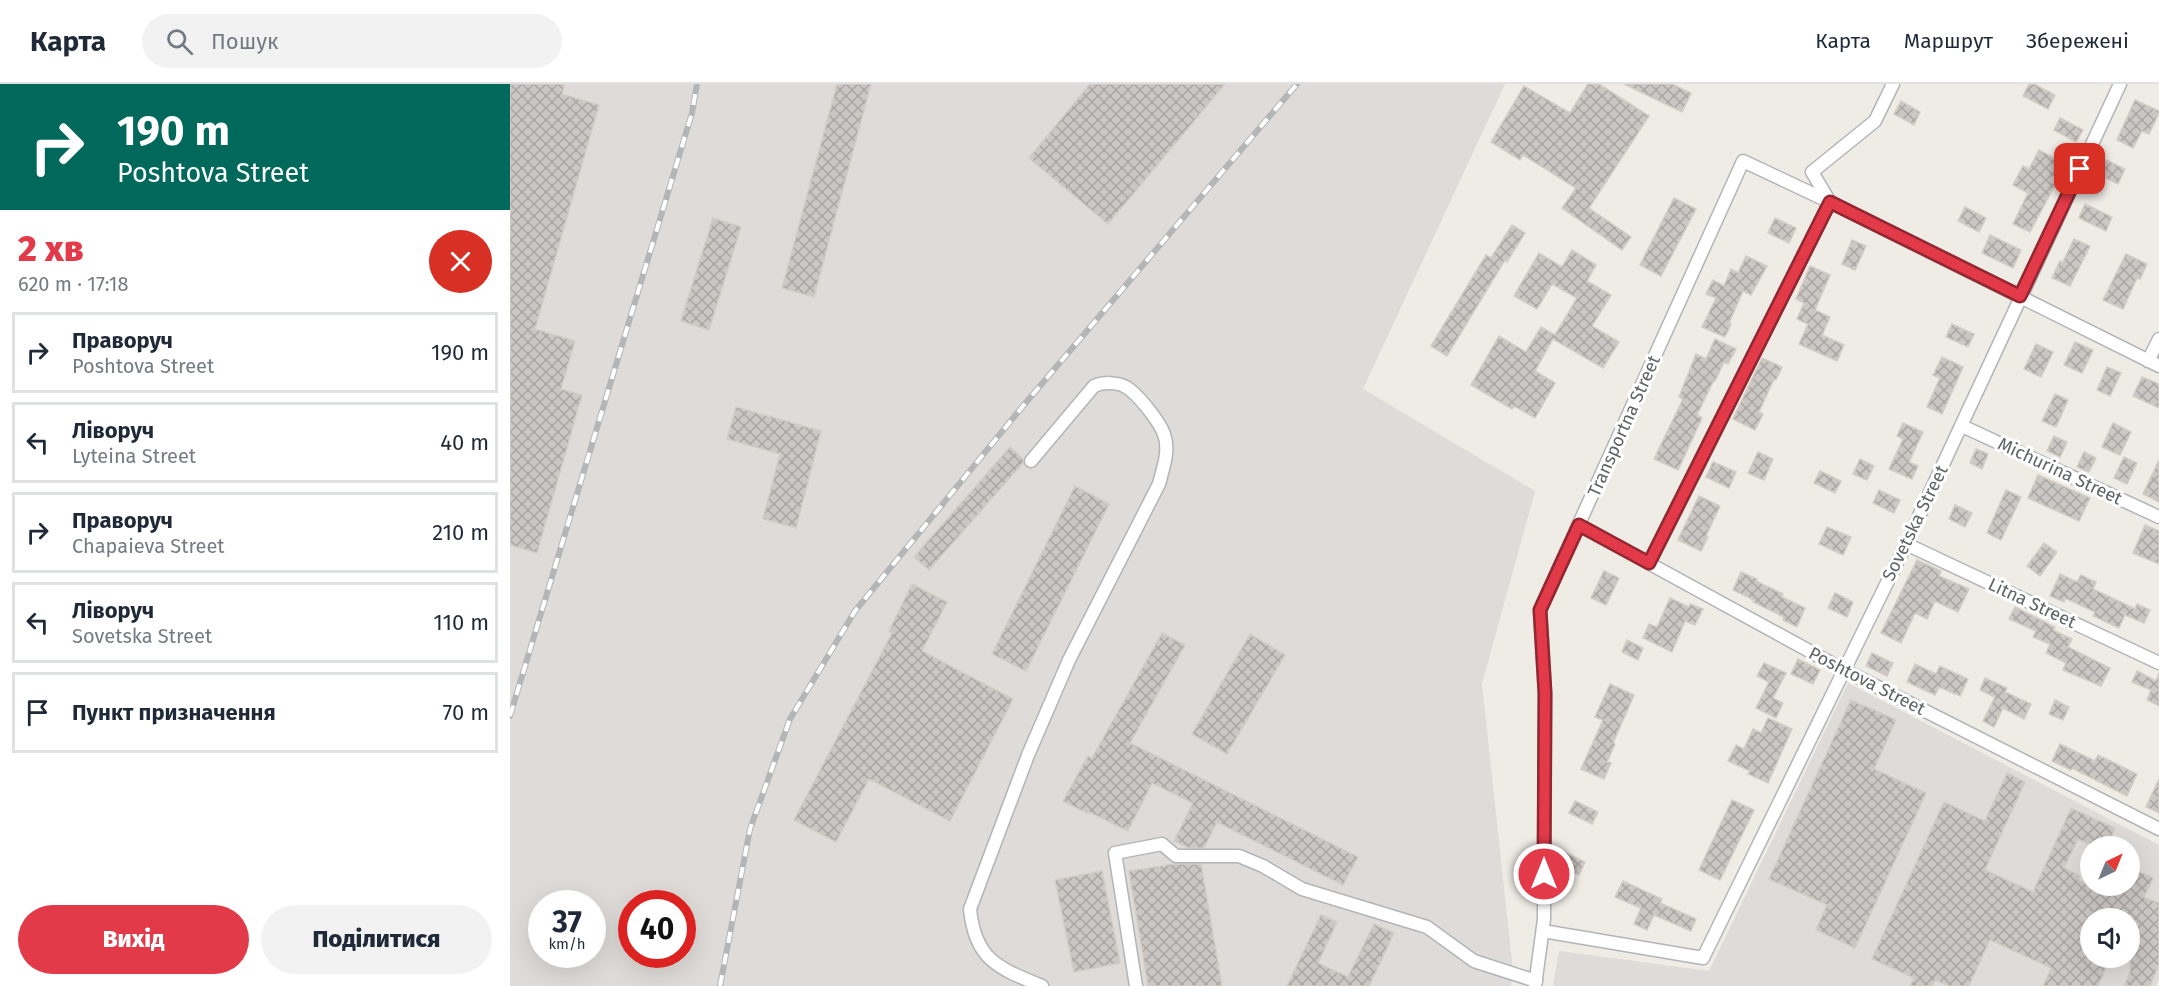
<!DOCTYPE html>
<html lang="uk">
<meta charset="utf-8">
<style>
body{margin:0;font-family:"Fira Sans",sans-serif;background:#f2f2f3;color:#1f2937;height:100vh;display:flex;flex-direction:column;font-size:22px;white-space:nowrap}
*{box-sizing:border-box;margin:0}
p{font-size:20px;color:#747a83}
.icon{flex:none;width:33px;height:33px;fill:none;stroke:currentColor;stroke-width:2;stroke-linecap:round;stroke-linejoin:round}
.map{position:relative;flex:1;overflow:hidden}
.details{display:flex;flex-direction:column;background:#fff;width:510px}
.details>*{flex:none}
.hud{background:#00695c;color:#fff;overflow:hidden}
.needle{width:39px;rotate:43deg}
.tools{position:absolute;left:1570px;top:752px;display:grid;gap:12px}
.tools a{display:grid;place-items:center;width:60px;height:60px;border-radius:50%;background:#fff;box-shadow:0 6px 24px #0002;font-size:30px}
.speed{position:absolute;left:18px;top:806px;display:flex;gap:12px;font-size:30px;font-weight:700;text-align:center}
.speed>*{display:grid;place-content:center;width:78px;height:78px;border-radius:50%;background:#fff;box-shadow:0 6px 24px #0002;line-height:1}
.speed small{font-size:15px;font-weight:400}
.speed .limit{border:9px solid #d22;background:#fff;color:#111}
.pin{position:absolute;display:grid;place-items:center;width:51px;height:51px;color:#fff;margin:-26px;border-radius:12px;box-shadow:0 3px 9px #0006}
.me{position:absolute;width:66px;margin:-33px;rotate:0deg;stroke-linejoin:round;filter:drop-shadow(0 0 4px #0008)}
.turn{display:flex;align-items:center;gap:21px;height:126px;padding:0 18px;font-size:27px}
.turn .icon{width:78px;height:78px;stroke-width:2.5}
.turn b{display:block;font-size:42px;line-height:51px}
.round{display:grid;place-items:center;flex:none;width:63px;height:63px;border-radius:32px;background:#f2f2f3}
.summary{display:flex;align-items:center;justify-content:space-between;height:102px;padding:0 18px}
h1{font-size:36px;font-weight:800;line-height:45px;color:#e23a49}
.action{display:flex;gap:12px;margin-top:auto;padding:12px 18px}
.action a{flex:1;height:69px;border-radius:36px;background:#e23a49;color:#fff;font-size:24px;font-weight:800;line-height:69px;text-align:center}
.action a+a{background:#f2f2f3;color:#1f2937}
ul{padding:0;list-style:none}
li{display:flex;align-items:center;gap:18px;height:81px;margin:0 12px 9px;padding:0 6px;border:3px solid #e0e1e3;border-radius:0px}
li div{flex:1}
li b{display:block;font-size:22px}
li em{font-style:normal}
header{display:flex;align-items:center;gap:36px;box-sizing:border-box;height:84px;padding:0 30px;background:#fff;border-bottom:2px solid #e0e1e3}
header strong{font-size:28px}
nav{display:flex;gap:33px;margin-inline-start:auto;font-size:21px}
.search{width:420px;height:54px;background:#f2f2f3;display:flex;align-items:center;gap:15px;box-sizing:border-box;padding:0 21px;border-radius:33px;color:#747a83;font-size:22px}
main{display:flex;flex:1;min-height:0}
.map>svg:first-child{display:block}
.industrial{fill:#dedbd8;fill-rule:evenodd}
.building{fill:url(#building-cross-hatch);stroke:#d4cdc5;stroke-width:1.5}
.lines{fill:none;stroke-linecap:round;stroke-linejoin:round}
.minor-casing{stroke:#b1b5b8;stroke-width:15}
.minor{stroke:#fff;stroke-width:12}
.rail-casing{stroke:#b4b5b6;stroke-width:6}
.rail{stroke:#fff;stroke-width:4;stroke-dasharray:11;stroke-linecap:butt}
.route-casing{stroke:#93262f;stroke-width:15}
.route{stroke:#e23a49;stroke-width:10}
.labels{text-anchor:middle;dominant-baseline:central;stroke-width:6;stroke-linejoin:round;paint-order:stroke}
.street-label{font-size:18px;fill:#5e6366;stroke:#fff}
</style>
<header>
<strong>Карта</strong>
<div class="search"><svg class="icon" aria-label="search" viewBox="0 0 24 24"><circle cx="10" cy="10" r="6"/><path d="M15 15l6 6"/></svg>Пошук</div>
<nav><a>Карта</a><a>Маршрут</a><a>Збережені</a></nav>
</header>
<main>
<section class="details">
<div class="hud">
<div class="turn"><svg class="icon" aria-label="right" viewBox="0 0 24 24"><path d="M7 20v-9h11M14 6l5 5-5 5"/></svg><div><b>190 m</b>Poshtova Street</div></div>
</div>
<div class="summary"><div><h1>2 хв</h1><p>620 m · 17:18</p></div><a class="round" style="background:#d93025;color:#fff"><svg class="icon" aria-label="close" viewBox="0 0 24 24"><path d="M6 6l12 12M18 6L6 18"/></svg></a></div>
<ul>
<li><svg class="icon" aria-label="right" viewBox="0 0 24 24"><path d="M7 20v-9h11M14 6l5 5-5 5"/></svg><div><b>Праворуч</b><p>Poshtova Street</p></div><em>190 m</em></li>
<li><svg class="icon" aria-label="left" viewBox="0 0 24 24"><path d="M17 20v-9H6M10 6l-5 5 5 5"/></svg><div><b>Ліворуч</b><p>Lyteina Street</p></div><em>40 m</em></li>
<li><svg class="icon" aria-label="right" viewBox="0 0 24 24"><path d="M7 20v-9h11M14 6l5 5-5 5"/></svg><div><b>Праворуч</b><p>Chapaieva Street</p></div><em>210 m</em></li>
<li><svg class="icon" aria-label="left" viewBox="0 0 24 24"><path d="M17 20v-9H6M10 6l-5 5 5 5"/></svg><div><b>Ліворуч</b><p>Sovetska Street</p></div><em>110 m</em></li>
<li><svg class="icon" aria-label="arrive" viewBox="0 0 24 24"><path d="M6 21V4h12l-3 4 3 4H6"/></svg><div><b>Пункт призначення</b></div><em>70 m</em></li>
</ul>
<div class="action"><a>Вихід</a><a>Поділитися</a></div>
</section>
<div class="map">
<svg width="1649" height="902" viewBox="0 0 1649 902">
<defs>
<pattern id="building-cross-hatch" width="8" height="8" patternUnits="userSpaceOnUse" patternTransform="scale(1.5)"><rect width="8" height="8" fill="#cbc7c4"/><path d="M0 0l8 8M0 8l8-8" fill="none" stroke="#a8a5a3"/></pattern>
</defs>
<rect width="100%" height="100%" fill="#efece6"/>
<g class="industrial">
<path d="M0,0h995l-142,305 172,102 -53,193 31,287 -2,15h-1001zM32,819h50v51h-50zM122,819h50v51h-50z"/>
<path d="M1338,599l311,162v134l-3,7h-603l6,-35 150,20zM1581,762h39v39h-39zM1581,834h39v39h-39z"/>
</g>
<g class="building">
<polygon points="0,0 55,0 52,10 89,21 25,245 65,257 51,305 72,311 27,469 0,461"/>
<polygon points="327,0 361,0 304,213 272,204"/>
<polygon points="580,0 715,0 598,140 519,74"/>
<polygon points="1078,0 1089,0 1139,32 1079,124 1121,153 1112,166 1052,124 1066,104 1013,71 1010,76 981,58 1014,2 1060,29"/>
<polygon points="1114,0 1162,0 1181,9 1172,28"/>
<polygon points="1519,0 1524,0 1545,11 1538,25 1513,12"/>
<polygon points="1625,16 1649,27 1649,29 1639,50 1632,47 1623,64 1607,56"/>
<polygon points="1391,17 1410,28 1404,41 1384,30"/>
<polygon points="1550,34 1573,46 1566,58 1544,46"/>
<polygon points="1529,66 1552,78 1542,97 1546,99 1520,148 1503,140 1518,109 1503,101 1513,82 1519,85"/>
<polygon points="1596,76 1615,85 1608,100 1589,91"/>
<polygon points="1164,114 1186,125 1151,192 1130,181"/>
<polygon points="1575,120 1602,133 1596,147 1569,134"/>
<polygon points="1455,123 1476,134 1469,148 1448,137"/>
<polygon points="203,134 231,143 199,246 171,237"/>
<polygon points="1265,134 1286,144 1279,159 1258,149"/>
<polygon points="1002,141 1015,149 997,178 995,176 937,272 921,262 976,171 981,174"/>
<polygon points="1480,151 1511,166 1503,184 1472,169"/>
<polygon points="1564,155 1580,162 1560,202 1542,194 1550,177 1553,178"/>
<polygon points="1342,156 1356,162 1345,186 1332,180"/>
<polygon points="1062,166 1086,181 1077,197 1101,211 1082,242 1109,258 1093,284 1043,255 1025,287 1045,299 1025,334 1004,322 1002,325 961,301 989,252 1016,268 1031,243 1045,251 1067,214 1042,200 1027,225 1004,212 1029,169 1052,183"/>
<polygon points="1616,170 1637,180 1630,195 1627,194 1613,225 1593,216"/>
<polygon points="1236,172 1257,182 1241,211 1233,207 1219,239 1221,240 1215,253 1192,243 1206,214 1196,210 1203,196 1214,202 1221,185 1228,189"/>
<polygon points="1300,182 1320,191 1305,226 1320,233 1312,251 1334,261 1327,277 1289,260 1298,240 1287,235 1294,219 1286,215"/>
<polygon points="1442,240 1464,250 1458,263 1436,253"/>
<polygon points="1205,255 1226,265 1218,280 1214,278 1205,297 1204,296 1187,331 1192,334 1168,386 1144,375 1173,315 1169,313 1186,270 1196,275"/>
<polygon points="1565,258 1583,266 1572,289 1554,281"/>
<polygon points="1526,260 1543,268 1531,293 1514,285"/>
<polygon points="1432,273 1453,283 1432,330 1417,323 1430,294 1423,291"/>
<polygon points="1252,274 1272,283 1266,296 1264,295 1249,328 1253,330 1245,346 1223,335"/>
<polygon points="1597,283 1611,289 1600,312 1587,306"/>
<polygon points="1632,293 1649,300 1649,324 1623,312"/>
<polygon points="1545,310 1558,316 1546,343 1532,337"/>
<polygon points="226,323 311,347 286,444 253,435 270,370 217,355"/>
<polygon points="1393,339 1413,348 1399,378 1408,382 1402,395 1379,385 1393,355 1387,352"/>
<polygon points="1603,339 1621,348 1610,371 1592,363"/>
<polygon points="1544,352 1557,358 1550,373 1537,367"/>
<polygon points="500,363 513,375 513,379 419,486 404,473"/>
<polygon points="1466,365 1478,370 1472,385 1460,379"/>
<polygon points="1248,368 1263,375 1254,396 1238,389"/>
<polygon points="1574,368 1586,374 1579,388 1567,383"/>
<polygon points="1614,373 1627,379 1617,400 1604,394"/>
<polygon points="1350,375 1364,382 1357,396 1343,390"/>
<polygon points="1649,376 1649,418 1633,410"/>
<polygon points="1203,378 1226,388 1219,404 1196,393"/>
<polygon points="1310,387 1331,397 1325,409 1304,399"/>
<polygon points="1528,391 1580,414 1569,437 1518,414"/>
<polygon points="565,402 599,420 516,587 482,570"/>
<polygon points="1369,406 1390,416 1384,429 1363,419"/>
<polygon points="1496,406 1511,413 1491,456 1477,449"/>
<polygon points="1189,412 1210,422 1196,452 1198,453 1191,467 1168,456"/>
<polygon points="1445,421 1462,429 1455,443 1439,435"/>
<polygon points="1635,441 1649,447 1649,480 1623,469"/>
<polygon points="1317,443 1341,453 1333,471 1309,460"/>
<polygon points="1534,459 1547,468 1530,492 1517,482"/>
<polygon points="1407,476 1431,487 1429,492 1459,505 1448,528 1425,517 1417,535 1405,529 1391,559 1371,549"/>
<polygon points="1094,487 1109,494 1096,521 1081,514"/>
<polygon points="1231,488 1247,495 1246,497 1273,510 1272,513 1295,524 1287,543 1273,536 1274,533 1243,518 1244,516 1223,506"/>
<polygon points="1550,490 1567,498 1571,491 1586,498 1583,505 1625,525 1627,520 1640,526 1634,539 1615,531 1609,544 1583,532 1585,528 1555,514 1554,518 1540,512"/>
<polygon points="402,500 437,518 412,567 503,615 440,737 359,695 326,758 284,736 382,549 379,547"/>
<polygon points="1325,509 1343,518 1337,533 1318,524"/>
<polygon points="1160,514 1179,523 1180,520 1193,525 1185,541 1175,537 1162,568 1133,554 1139,540 1147,543"/>
<polygon points="1505,523 1545,543 1543,546 1562,555 1558,563 1600,584 1591,602 1553,586 1556,579 1536,569 1540,560 1523,553 1526,547 1499,535"/>
<polygon points="652,549 675,561 620,659 848,773 833,801 707,738 694,764 679,764 664,757 683,719 642,699 618,747 579,728 578,730 553,717 578,672 582,674"/>
<polygon points="740,550 775,571 717,670 682,650"/>
<polygon points="1117,556 1133,564 1128,576 1112,568"/>
<polygon points="1362,569 1383,579 1377,592 1356,582"/>
<polygon points="1288,575 1310,586 1303,600 1281,590"/>
<polygon points="1254,579 1276,589 1263,614 1273,619 1266,634 1246,624 1259,598 1247,592"/>
<polygon points="1405,580 1426,590 1430,582 1458,595 1450,612 1429,603 1425,611 1397,598"/>
<polygon points="1627,587 1646,597 1649,589 1649,622 1637,616 1641,606 1622,598"/>
<polygon points="1475,594 1497,604 1495,608 1521,620 1514,635 1493,624 1484,643 1473,637 1485,613 1470,606"/>
<polygon points="1100,600 1124,611 1103,659 1105,660 1097,678 1101,679 1094,695 1071,685 1093,636 1085,633"/>
<polygon points="1341,616 1386,636 1364,685 1416,709 1345,864 1306,846 1317,821 1259,795"/>
<polygon points="1545,616 1559,623 1553,636 1539,630"/>
<polygon points="1258,634 1282,645 1258,699 1238,690 1240,687 1218,677 1226,661 1234,665 1243,645 1251,649"/>
<polygon points="1550,660 1585,677 1588,671 1627,690 1617,712 1562,684 1561,686 1542,677"/>
<polygon points="1497,689 1515,698 1475,786 1523,808 1561,724 1605,744 1597,762 1583,762 1568,755 1554,784 1570,792 1568,796 1587,805 1589,801 1620,801 1620,783 1643,794 1634,813 1649,819 1649,880 1640,902 1614,902 1620,888 1620,831 1619,834 1581,834 1581,873 1601,873 1588,902 1533,902 1541,884 1480,856 1459,902 1439,902 1425,896 1422,902 1400,902 1404,894 1362,875 1434,718 1475,737"/>
<polygon points="1649,695 1649,729 1636,723"/>
<polygon points="1222,716 1244,726 1210,796 1189,786"/>
<polygon points="1065,717 1088,728 1082,740 1059,729"/>
<polygon points="1056,769 1075,778 1069,791 1050,782"/>
<polygon points="664,780 691,780 712,902 638,902 619,787"/>
<polygon points="592,787 610,879 564,888 545,796"/>
<polygon points="1113,797 1152,815 1150,819 1186,835 1181,847 1144,831 1137,846 1124,840 1131,824 1105,813"/>
<polygon points="811,831 827,838 808,879 838,893 864,840 884,849 859,902 777,902"/>
</g>
<g class="lines">
<g class="minor-casing">
<g id="minor">
<polyline points="1638,277 1649,255"/>
<polyline points="1452,342 1649,433"/>
<path d="M521,377l63,-75c9,-4 23,-4 32,1 12,7 33,34 38,47 6,17 -1,34 -5,50l-90,176 -41,95 -58,154c5,51 28,59 72,77"/>
<polyline points="1069,441 1334,586 1649,745"/>
<polyline points="1396,460 1649,579"/>
<polyline points="1139,479 1320,118 1302,88 1365,37 1383,0"/>
<polyline points="1033,847 1193,874 1396,460 1610,0"/>
<polyline points="626,902 605,769 652,760 666,772 729,772 753,782 792,805 917,843 964,877 1026,897"/>
<polyline points="1025,902 1034,835 1035,609 1030,526 1233,77 1320,118 1649,282"/>
</g>
</g>
<use href="#minor" class="minor"/>
<g class="rail-casing">
<g id="rail">
<polyline points="0,632 182,29 187,0"/>
<polyline points="210,902 240,745 280,635 345,527 513,322 787,0"/>
</g>
</g>
<use href="#rail" class="rail"/>
</g>
<g class="lines">
<g class="route-casing">
<polyline id="route" points="1034,790 1035,609 1030,526 1069,441 1139,479 1320,118 1510,212 1570,85"/>
</g>
<use href="#route" class="route"/>
</g>
<g class="labels">
<g class="street-label">
<text transform="translate(1114 342) rotate(-66)">Transportna Street</text>
<text transform="translate(1550 387) rotate(25)">Michurina Street</text>
<text transform="translate(1405 439) rotate(-64)">Sovetska Street</text>
<text transform="translate(1522 519) rotate(25)">Litna Street</text>
<text transform="translate(1357 597) rotate(27)">Poshtova Street</text>
</g>
</g>
</svg>
<div class="tools">
<a><svg class="needle" viewBox="-14 -14 28 28"><path d="M0-13l5 13h-10z" fill="#e53935"/><path d="M0 13l5-13h-10z" fill="#747a83"/></svg></a>
<a><svg class="icon" aria-label="sound" viewBox="0 0 24 24"><path d="M4 9h4l5-4v14l-5-4H4zM17 9q2 3 0 6"/></svg></a>
</div>
<div class="speed"><div>37<small>km/h</small></div><div class="limit">40</div></div>
<div class="pin" style="left:1570px;top:85px;background:#d93025"><svg class="icon" aria-label="arrive" viewBox="0 0 24 24"><path d="M6 21V4h12l-3 4 3 4H6"/></svg></div>
<svg class="me" style="left:1034px;top:790px" viewBox="-20 -20 40 40"><circle r="17" fill="#e23a49" stroke="#fff" stroke-width="3"/><path d="M0-11L8 9 0 5-8 9z" fill="#fff"/></svg>
</div>
</main>
